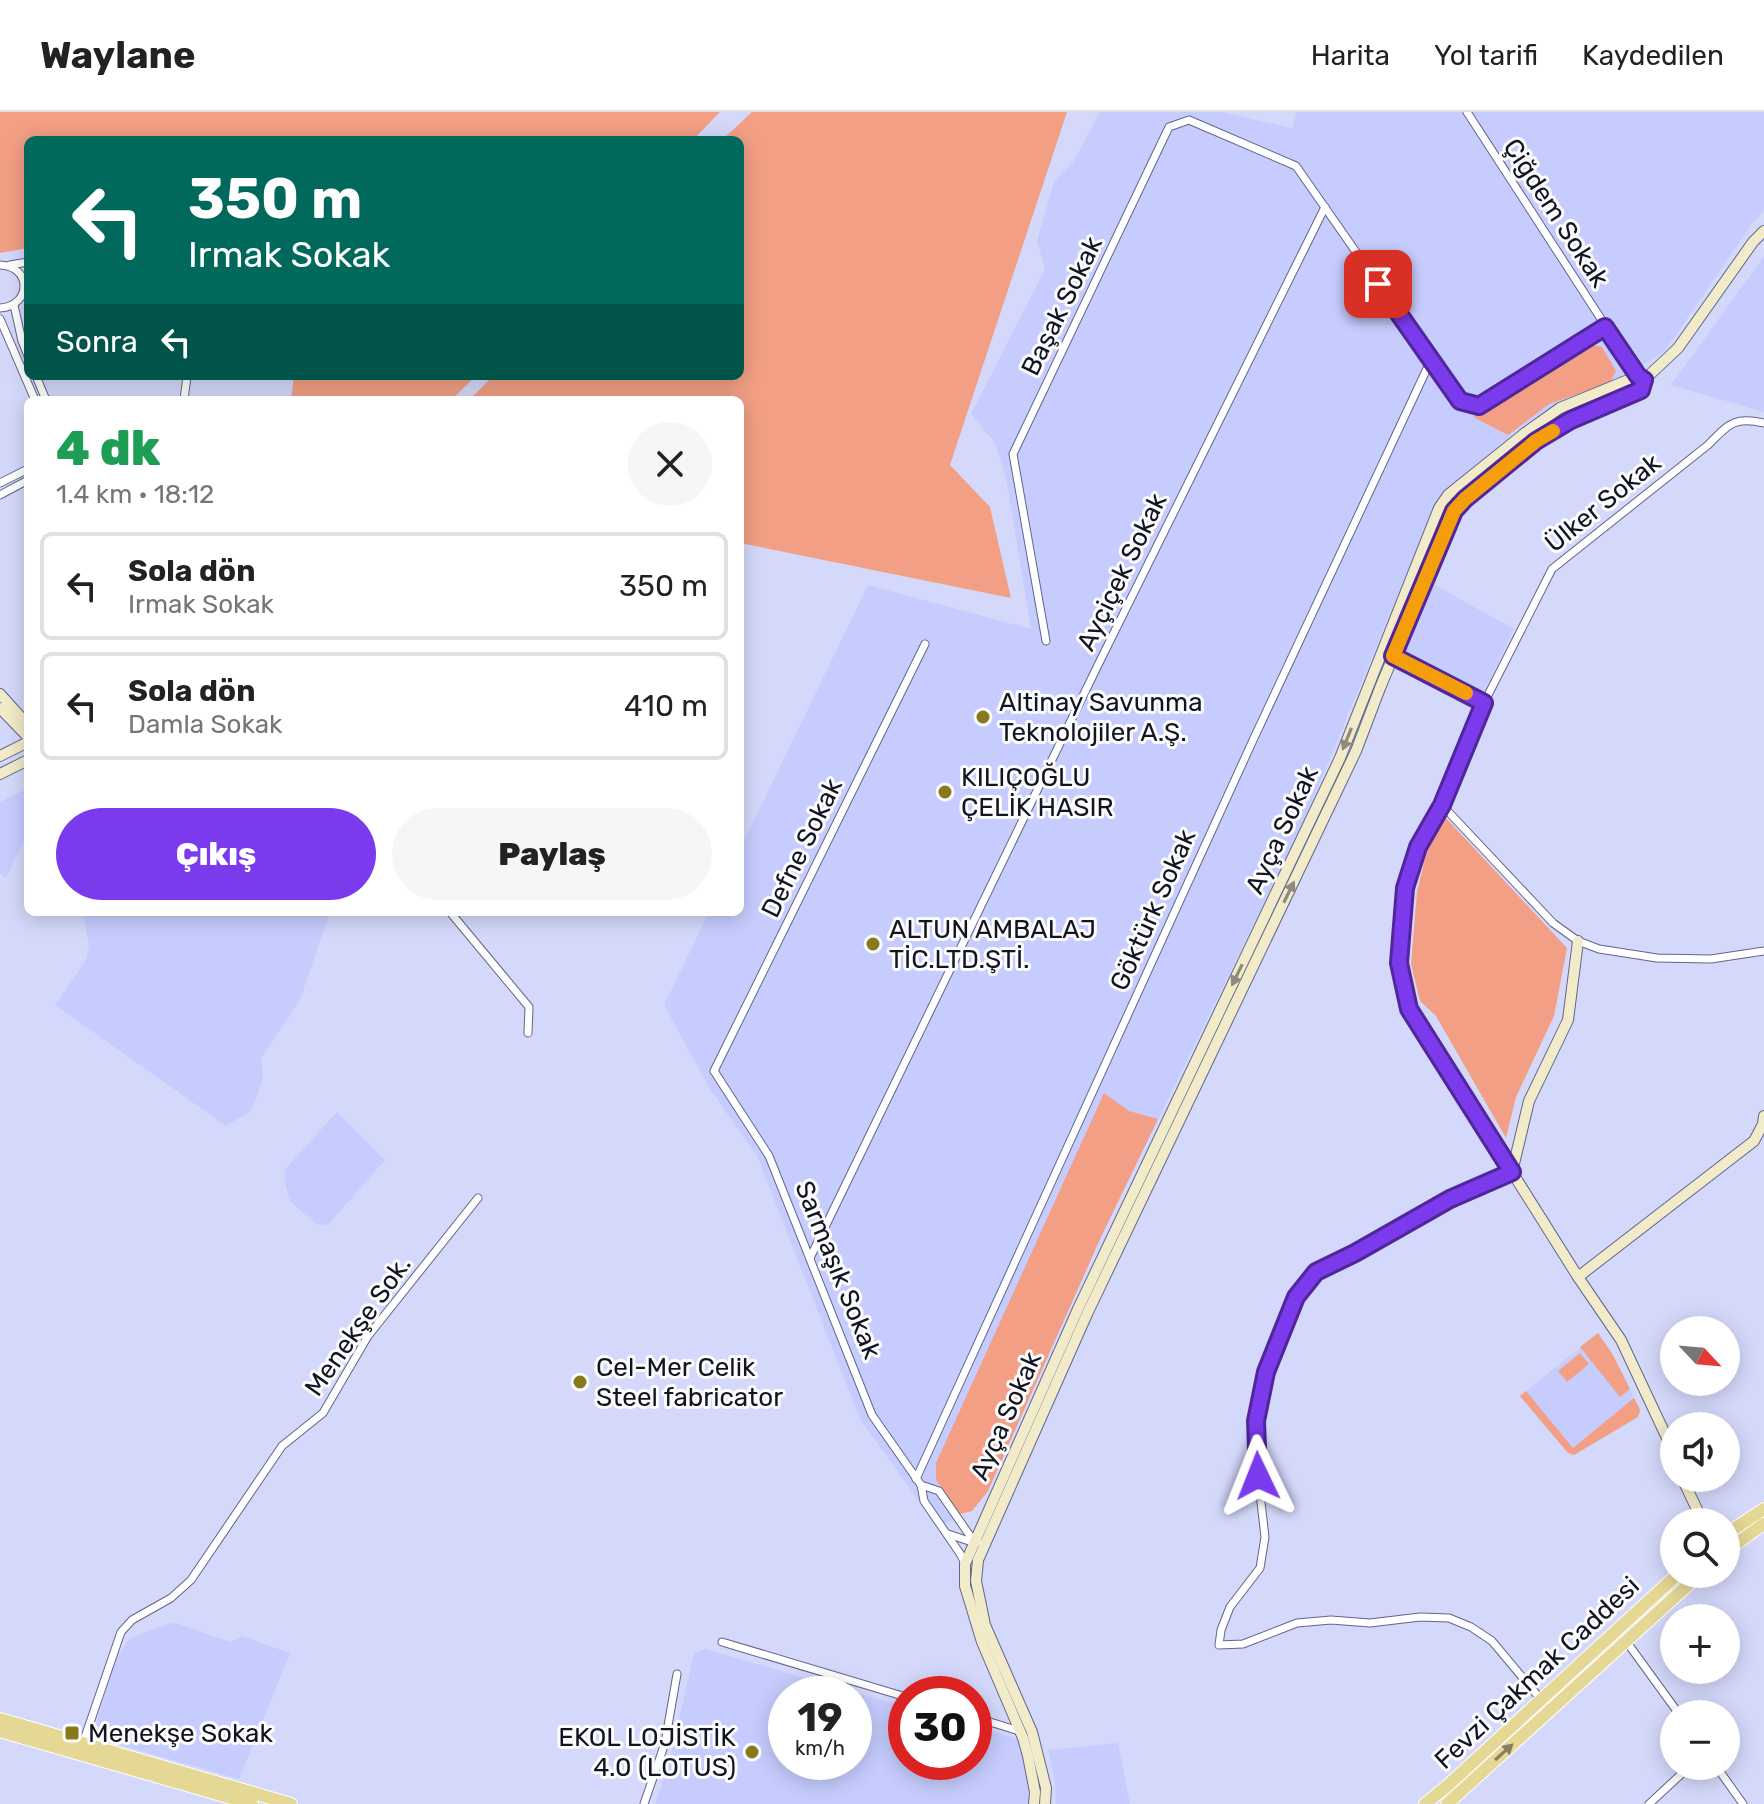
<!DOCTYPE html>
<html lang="tr">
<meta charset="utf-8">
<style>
body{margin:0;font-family:Rubik,sans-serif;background:#f6f6f6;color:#222;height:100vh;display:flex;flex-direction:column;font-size:30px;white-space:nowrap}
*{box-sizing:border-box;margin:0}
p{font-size:26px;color:#767676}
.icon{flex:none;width:44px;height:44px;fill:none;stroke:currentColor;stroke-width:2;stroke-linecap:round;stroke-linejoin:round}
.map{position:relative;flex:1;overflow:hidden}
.panel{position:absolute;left:24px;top:284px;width:720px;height:520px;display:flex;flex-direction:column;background:#fff;border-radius:12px;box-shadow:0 4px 20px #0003}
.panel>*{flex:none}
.top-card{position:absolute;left:24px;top:24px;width:720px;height:244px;border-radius:12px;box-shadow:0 4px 20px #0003;background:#00695c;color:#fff;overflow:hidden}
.needle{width:52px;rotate:116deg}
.fabs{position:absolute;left:1660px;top:1204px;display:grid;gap:16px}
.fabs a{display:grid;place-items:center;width:80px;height:80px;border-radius:50%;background:#fff;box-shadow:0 4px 20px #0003;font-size:40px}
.speed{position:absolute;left:768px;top:1564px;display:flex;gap:16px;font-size:40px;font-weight:700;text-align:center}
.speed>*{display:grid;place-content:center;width:104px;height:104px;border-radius:50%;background:#fff;box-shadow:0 4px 20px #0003;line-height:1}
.speed small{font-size:20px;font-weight:400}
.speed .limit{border:12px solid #d22;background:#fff;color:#111}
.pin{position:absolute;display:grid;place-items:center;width:68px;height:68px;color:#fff;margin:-34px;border-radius:16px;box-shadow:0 4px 12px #0006}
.me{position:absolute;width:88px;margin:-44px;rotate:358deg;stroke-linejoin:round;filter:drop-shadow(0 0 6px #0008)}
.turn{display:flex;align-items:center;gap:28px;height:168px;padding:0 32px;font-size:36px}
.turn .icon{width:104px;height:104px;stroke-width:2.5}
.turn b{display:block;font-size:56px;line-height:68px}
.then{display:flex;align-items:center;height:76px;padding:0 32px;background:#0003;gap:16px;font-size:30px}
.round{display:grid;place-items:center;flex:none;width:84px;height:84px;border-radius:42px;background:#f6f6f6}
.head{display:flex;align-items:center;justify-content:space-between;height:136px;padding:0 32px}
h1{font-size:48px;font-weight:800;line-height:60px;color:#1e9e55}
.primary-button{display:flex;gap:16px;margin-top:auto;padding:16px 32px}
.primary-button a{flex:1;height:92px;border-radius:48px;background:#7c3aed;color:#fff;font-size:32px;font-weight:800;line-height:92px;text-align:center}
.primary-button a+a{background:#f6f6f6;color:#222}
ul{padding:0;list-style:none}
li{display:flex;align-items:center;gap:24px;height:108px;margin:0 16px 12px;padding:0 16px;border:4px solid #e0e0e0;border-radius:12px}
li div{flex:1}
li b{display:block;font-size:30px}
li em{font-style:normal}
header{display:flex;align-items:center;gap:48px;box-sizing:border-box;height:112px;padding:0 40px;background:#fff;border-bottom:2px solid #e0e0e0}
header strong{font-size:38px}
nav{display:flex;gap:44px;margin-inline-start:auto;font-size:28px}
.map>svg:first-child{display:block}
.built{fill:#c6cdfe;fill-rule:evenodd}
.green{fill:#f29f85}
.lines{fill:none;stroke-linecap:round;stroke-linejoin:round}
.street-casing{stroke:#60658a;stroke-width:9}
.secondary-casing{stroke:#60658a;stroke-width:12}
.primary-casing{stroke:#fff;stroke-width:14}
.street{stroke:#fff;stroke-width:7}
.secondary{stroke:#f2ebc9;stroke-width:10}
.primary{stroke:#e5d794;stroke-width:12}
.oneway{fill:#8d8a7e}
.oneway2{fill:#867f61}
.route-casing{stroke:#51269a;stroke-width:20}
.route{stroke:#7c3aed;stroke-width:14}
.slow{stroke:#f59e0b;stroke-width:14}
.poi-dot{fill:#89791d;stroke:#fcfcfc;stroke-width:3}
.labels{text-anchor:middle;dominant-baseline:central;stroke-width:6;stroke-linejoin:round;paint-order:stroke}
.street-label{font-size:26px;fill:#121422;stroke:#fcfcfc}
.poi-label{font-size:26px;fill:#121422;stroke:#fcfcfc;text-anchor:start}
</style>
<header>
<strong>Waylane</strong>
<nav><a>Harita</a><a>Yol tarifi</a><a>Kaydedilen</a></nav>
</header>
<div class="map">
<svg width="1764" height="1692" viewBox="0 0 1764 1692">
<rect width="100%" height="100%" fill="#d4d9fb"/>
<g class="built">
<polygon points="1100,0 1222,0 1292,16 1297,0 1764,0 1764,99 1751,113 1665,239 1618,270 1552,294 1513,321 1438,386 1304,709 1101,1125 988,1379 972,1399 960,1402 953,1408 937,1414 860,1307 757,1044 711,979 664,893 709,800 740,800 740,737 868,473 1031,517 1007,371 1000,347 995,331 971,302 1045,157 1037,129 1054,69 1073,50"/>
<polygon points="1764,144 1764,300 1671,273"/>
<polygon points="1433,472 1514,517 1483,583 1405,542"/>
<polygon points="28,676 28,731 23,730 6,766 0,762 0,690"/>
<polygon points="82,800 330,800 300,888 261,946 263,967 251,999 226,1014 55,893 86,848 89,833"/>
<polygon points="337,1000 385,1048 328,1113 316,1112 290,1089 286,1075 284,1061 286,1056"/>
<polygon points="1598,1221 1613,1243 1640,1298 1638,1305 1574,1343 1568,1341 1520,1284"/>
<polygon points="173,1510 230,1530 242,1524 290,1541 239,1667 92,1625 116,1547 130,1526"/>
<path d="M705,1537l201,58v55h68v-36l48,14 7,55 -1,9h-373l14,-40 25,-111zM786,1582h68v68h-68z"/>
<polygon points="1118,1631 1130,1692 1056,1692 1055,1671 1048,1638"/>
</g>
<g class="green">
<polygon points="0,0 720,0 693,28 28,28 28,136 0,141"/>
<polygon points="752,0 1067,0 950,353 990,395 1011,486 740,431 740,288 469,288 493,264 740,264 740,28 722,28"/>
<polygon points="1584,231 1602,235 1616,259 1610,271 1549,292 1508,323 1473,305"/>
<polygon points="294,264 476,264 451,288 291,288"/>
<polygon points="1445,705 1567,836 1554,904 1516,985 1506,1026 1436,904 1420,889 1411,852 1417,780 1426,742"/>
<polygon points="1104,981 1129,999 1158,1007 1101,1125 988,1379 972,1399 960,1402 936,1368 936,1351"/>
<polygon points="1598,1221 1613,1243 1630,1277 1620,1285 1580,1235"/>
<polygon points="1580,1241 1589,1252 1567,1270 1558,1259"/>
<polygon points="1526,1279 1573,1336 1634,1286 1640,1298 1638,1305 1574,1343 1568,1341 1520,1284"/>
</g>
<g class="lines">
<g class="street-casing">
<g id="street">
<polyline points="1467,0 1638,264"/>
<path d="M0,153c32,1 32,41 0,43"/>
<polyline points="10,153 28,150"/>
<polyline points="14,193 22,229 28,244"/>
<polyline points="0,207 35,288"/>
<polyline points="36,264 46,288"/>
<polyline points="184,288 187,264"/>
<polyline points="0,371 28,357"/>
<polyline points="0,383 28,368"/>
<polyline points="1046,529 1013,342 1169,15 1189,8 1296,54 1460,289 1479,294 1605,215"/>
<polyline points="925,532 714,959 769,1044 872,1303 921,1373 924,1389 961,1443 965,1452"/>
<polyline points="1383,539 1484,591"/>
<polyline points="1442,693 1553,811 1578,829 1599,837 1657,846 1711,847 1764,839"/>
<polyline points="450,800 529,895 528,921"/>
<polyline points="810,1146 1098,553 1325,95"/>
<polyline points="916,1367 1254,626 1431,248"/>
<polyline points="921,1373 939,1379 975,1431"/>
<polyline points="948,1422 975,1431 978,1430"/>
<polyline points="1626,1529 1679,1602"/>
<polyline points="722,1530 906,1585"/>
<path d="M1543,1590l-51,-61 -21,-14 -22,-9 -29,-1 -50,6 -39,-3 -34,3 -54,21 -24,1 2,-15 9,-23 30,-39 5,-31 -7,-61 -2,-55 10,-49 30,-75 20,-25 39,-19 95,-54 62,-27 -103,-163 -10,-46 6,-75 13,-41 24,-42 42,-102 68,-134 156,-124c20,-20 25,-29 56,-22"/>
<polyline points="974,1605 1019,1619"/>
<polyline points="83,1631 121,1520 132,1508 171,1486 191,1468 282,1334 323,1301 368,1224 478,1086"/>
<polyline points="1716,1654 1743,1692"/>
<polyline points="644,1692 665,1631 677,1562"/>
<polyline points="1649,1692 1690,1654"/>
</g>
</g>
<g class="secondary-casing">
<g id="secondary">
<polyline points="0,582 28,613"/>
<polyline points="0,596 28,625"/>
<polyline points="0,644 28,630"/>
<polyline points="0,662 28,648"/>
<polyline points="1578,829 1568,908 1529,989 1512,1060 1578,1165 1621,1228 1674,1341"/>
<polyline points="1578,1165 1754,1029 1763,1012 1764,1004"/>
<polyline points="1682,1366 1703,1410"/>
<polyline points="1034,1692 1035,1680 1028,1644 1023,1626 982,1530 965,1474 965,1452 1078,1197 1340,646 1439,396 1448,383 1525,321 1560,296 1638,264 1644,268"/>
<polyline points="1045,1692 1046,1676 1032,1620 985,1513 976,1469 978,1448 1087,1202 1356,639 1380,576 1454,399 1465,387 1536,329 1571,308 1641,278 1644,268 1678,236 1753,130 1764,119"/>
</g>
</g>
<g class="primary-casing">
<g id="primary">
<polyline points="1726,1422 1764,1397"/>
<polyline points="1726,1439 1764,1412"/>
<polyline points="0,1607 291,1692"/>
<polyline points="0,1619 252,1692"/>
<polyline points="1425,1692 1446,1675 1678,1462"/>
<polyline points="1447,1692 1700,1462"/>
</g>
</g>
<use href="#street" class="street"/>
<use href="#secondary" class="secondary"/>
<use href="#primary" class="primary"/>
</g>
<defs><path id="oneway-solid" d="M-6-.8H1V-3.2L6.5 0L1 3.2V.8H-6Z" transform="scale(2)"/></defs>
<g class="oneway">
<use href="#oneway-solid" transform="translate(1347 627) rotate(112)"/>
<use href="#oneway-solid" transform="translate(1289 780) rotate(-64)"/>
<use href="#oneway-solid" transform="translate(1237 863) rotate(116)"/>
</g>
<use class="oneway2" href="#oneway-solid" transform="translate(1504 1640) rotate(-42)"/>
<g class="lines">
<g class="route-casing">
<polyline id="route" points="1258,1364 1256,1309 1266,1260 1296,1185 1316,1160 1355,1141 1450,1087 1512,1060 1409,897 1399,851 1405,776 1418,735 1442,693 1484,591 1393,544 1454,399 1465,387 1536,329 1571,308 1641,278 1644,268 1638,264 1605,215 1479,294 1460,289 1378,172"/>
</g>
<use href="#route" class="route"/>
<polyline class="slow" points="1466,581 1393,544 1454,399 1465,387 1536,329 1553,319"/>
</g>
<g class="poi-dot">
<circle cx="983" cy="605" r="8"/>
<circle cx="945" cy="680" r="8"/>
<circle cx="873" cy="832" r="8"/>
<circle cx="580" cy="1270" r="8"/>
<rect x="64" y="1613" width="16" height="16" rx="4"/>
<circle cx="752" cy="1640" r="8"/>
</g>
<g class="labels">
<g class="street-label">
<text transform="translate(1556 101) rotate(57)">Çiğdem Sokak</text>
<text transform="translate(1062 194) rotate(-64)">Başak Sokak</text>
<text transform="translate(1603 391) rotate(-39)">Ülker Sokak</text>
<text transform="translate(1122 460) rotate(-64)">Ayçiçek Sokak</text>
<text transform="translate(1282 718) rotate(-65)">Ayça Sokak</text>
<text transform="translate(802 736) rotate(-64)">Defne Sokak</text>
<text transform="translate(1153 798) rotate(-66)">Göktürk Sokak</text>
<text transform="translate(838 1158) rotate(68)">Sarmaşık Sokak</text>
<text transform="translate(358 1214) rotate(-55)">Menekşe Sok.</text>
<text transform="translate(1006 1304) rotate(-66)">Ayça Sokak</text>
<text transform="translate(1537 1561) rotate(-43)">Fevzi Çakmak Caddesi</text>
</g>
<g class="poi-label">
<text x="999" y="590">Altinay Savunma<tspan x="999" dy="30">Teknolojiler A.Ş.</tspan></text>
<text x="961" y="665">KILIÇOĞLU<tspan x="961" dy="30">ÇELİK HASIR</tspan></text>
<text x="889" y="817">ALTUN AMBALAJ<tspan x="889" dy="30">TİC.LTD.ŞTİ.</tspan></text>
<text x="596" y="1255">Cel-Mer Celik<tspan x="596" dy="30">Steel fabricator</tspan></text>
<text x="88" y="1621">Menekşe Sokak</text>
<text x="736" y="1625" text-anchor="end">EKOL LOJİSTİK<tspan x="736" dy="30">4.0 (LOTUS)</tspan></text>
</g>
</g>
</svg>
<div class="fabs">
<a><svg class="needle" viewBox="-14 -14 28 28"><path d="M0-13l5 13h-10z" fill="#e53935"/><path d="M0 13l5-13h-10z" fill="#767676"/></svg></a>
<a><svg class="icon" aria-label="sound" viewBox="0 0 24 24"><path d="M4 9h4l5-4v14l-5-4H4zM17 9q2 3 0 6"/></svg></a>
<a><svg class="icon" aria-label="search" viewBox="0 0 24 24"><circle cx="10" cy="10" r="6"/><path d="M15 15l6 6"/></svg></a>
<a>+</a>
<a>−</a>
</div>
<div class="speed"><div>19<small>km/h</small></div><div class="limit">30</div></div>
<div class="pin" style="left:1378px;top:172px;background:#d93025"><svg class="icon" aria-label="arrive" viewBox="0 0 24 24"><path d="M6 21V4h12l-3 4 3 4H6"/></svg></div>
<svg class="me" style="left:1258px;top:1364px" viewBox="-20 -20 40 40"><path d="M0-17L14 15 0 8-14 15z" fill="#7c3aed" stroke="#fff" stroke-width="4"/></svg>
<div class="top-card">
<div class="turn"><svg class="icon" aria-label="left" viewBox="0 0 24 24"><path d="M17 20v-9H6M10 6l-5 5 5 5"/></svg><div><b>350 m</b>Irmak Sokak</div></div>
<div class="then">Sonra<svg class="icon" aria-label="left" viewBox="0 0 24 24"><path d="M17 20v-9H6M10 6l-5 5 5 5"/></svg></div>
</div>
<section class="panel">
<div class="head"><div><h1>4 dk</h1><p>1.4 km · 18:12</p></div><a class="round"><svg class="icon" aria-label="close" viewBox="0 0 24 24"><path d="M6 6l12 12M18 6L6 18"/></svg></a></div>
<ul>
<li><svg class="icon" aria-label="left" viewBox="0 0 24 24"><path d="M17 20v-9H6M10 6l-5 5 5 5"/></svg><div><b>Sola dön</b><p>Irmak Sokak</p></div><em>350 m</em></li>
<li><svg class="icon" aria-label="left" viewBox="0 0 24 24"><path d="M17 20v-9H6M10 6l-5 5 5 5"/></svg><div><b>Sola dön</b><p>Damla Sokak</p></div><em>410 m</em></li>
</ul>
<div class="primary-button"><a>Çıkış</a><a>Paylaş</a></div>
</section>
</div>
